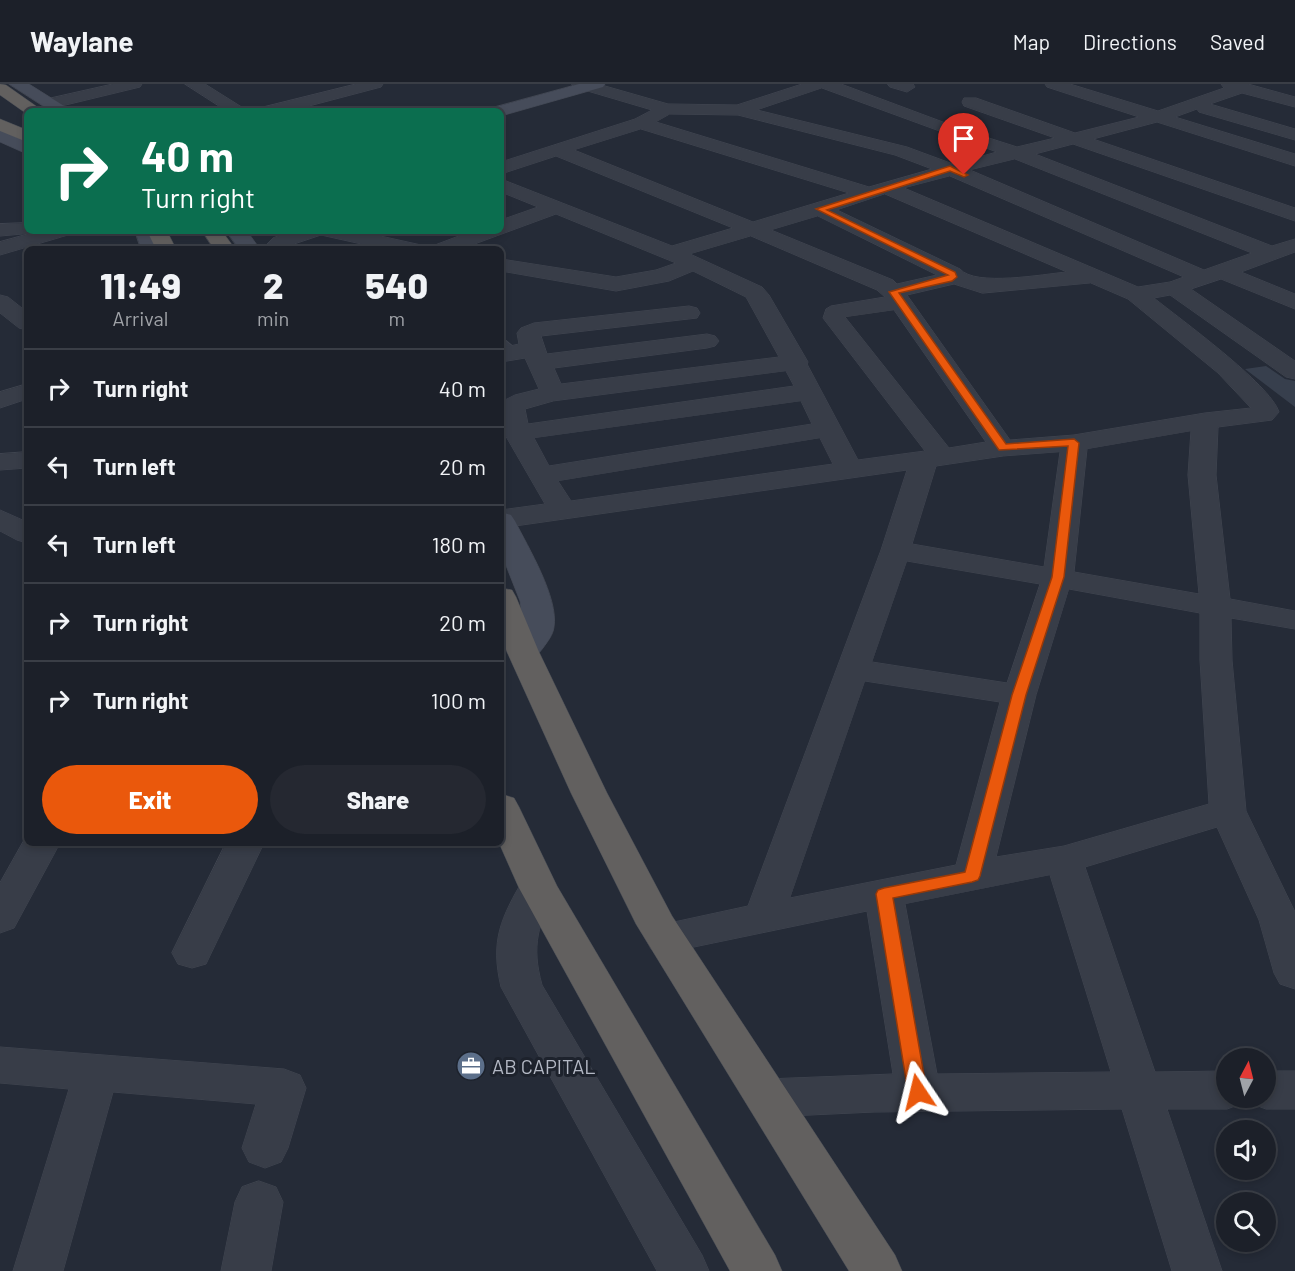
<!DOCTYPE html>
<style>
body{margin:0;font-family:Barlow,sans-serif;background:#252831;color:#f1f3f6;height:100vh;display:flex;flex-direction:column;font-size:22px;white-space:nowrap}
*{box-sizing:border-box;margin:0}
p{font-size:20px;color:#a0a3a8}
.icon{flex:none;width:33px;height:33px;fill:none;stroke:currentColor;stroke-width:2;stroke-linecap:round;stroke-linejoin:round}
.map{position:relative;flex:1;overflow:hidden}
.panel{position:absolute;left:24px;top:162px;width:480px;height:600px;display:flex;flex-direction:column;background:#1c2029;border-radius:9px;box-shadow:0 3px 9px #0003,0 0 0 2px #3a3e46}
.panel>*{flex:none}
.top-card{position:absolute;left:24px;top:24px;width:480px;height:126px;border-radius:9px;box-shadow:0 3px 9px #0003,0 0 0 2px #3a3e46;background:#0b6e4f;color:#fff;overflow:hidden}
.needle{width:39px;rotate:7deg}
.fabs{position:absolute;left:1216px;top:964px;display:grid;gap:12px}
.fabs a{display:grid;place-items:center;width:60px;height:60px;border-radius:50%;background:#1c2029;box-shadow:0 3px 9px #0003,0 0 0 2px #3a3e46;font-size:30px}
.pin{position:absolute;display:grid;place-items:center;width:51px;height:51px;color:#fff;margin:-62px -26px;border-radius:50% 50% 50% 0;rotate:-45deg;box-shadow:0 0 6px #0007}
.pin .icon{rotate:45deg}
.me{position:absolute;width:66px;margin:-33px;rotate:350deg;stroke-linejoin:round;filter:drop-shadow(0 0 4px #0008)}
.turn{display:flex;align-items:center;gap:21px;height:126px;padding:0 18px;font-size:27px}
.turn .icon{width:78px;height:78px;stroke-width:2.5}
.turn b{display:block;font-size:42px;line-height:51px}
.eta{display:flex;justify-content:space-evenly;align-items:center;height:102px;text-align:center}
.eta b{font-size:36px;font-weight:800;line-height:42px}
.action{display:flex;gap:12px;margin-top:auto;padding:12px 18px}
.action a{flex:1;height:69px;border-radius:36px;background:#ea580c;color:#fff;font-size:24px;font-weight:800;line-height:69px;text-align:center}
.action a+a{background:#252831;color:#f1f3f6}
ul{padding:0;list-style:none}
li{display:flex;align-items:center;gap:18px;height:78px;padding:0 18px;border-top:2px solid #3a3e46}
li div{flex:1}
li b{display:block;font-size:22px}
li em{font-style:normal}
header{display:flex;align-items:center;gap:36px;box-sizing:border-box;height:84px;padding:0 30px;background:#1c2029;border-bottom:2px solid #3a3e46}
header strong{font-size:28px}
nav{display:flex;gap:33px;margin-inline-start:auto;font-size:21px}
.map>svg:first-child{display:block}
.building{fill:#373f4d}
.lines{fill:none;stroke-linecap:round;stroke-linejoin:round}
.service-casing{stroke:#414651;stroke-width:2}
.minor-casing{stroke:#414651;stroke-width:1}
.tertiary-casing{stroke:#414651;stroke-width:1}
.secondary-casing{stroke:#414651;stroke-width:1}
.trunk-casing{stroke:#434852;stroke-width:1}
.service{fill:#383d48;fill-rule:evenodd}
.minor{fill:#383d48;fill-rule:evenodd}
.tertiary{fill:#383d48;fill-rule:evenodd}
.secondary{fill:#464c5a;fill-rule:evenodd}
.trunk{fill:#62605f;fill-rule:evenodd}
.route{fill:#ea580c;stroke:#983908;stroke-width:1.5}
.labels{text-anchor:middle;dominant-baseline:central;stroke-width:6;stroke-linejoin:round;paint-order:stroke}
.near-poi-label{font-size:20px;fill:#b3b8c4;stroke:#1d222c;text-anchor:start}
</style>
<header>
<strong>Waylane</strong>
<nav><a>Map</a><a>Directions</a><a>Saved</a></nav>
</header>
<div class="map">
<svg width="1295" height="1187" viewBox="0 0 1295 1187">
<rect width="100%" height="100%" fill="#252b37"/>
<polygon class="building" points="1266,282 1285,295 1295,297 1295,323 1245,285"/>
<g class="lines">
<g class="service-casing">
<polygon id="service" points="501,253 517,266 517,272 509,272 501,264"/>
</g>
<g class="minor-casing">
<g id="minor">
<polygon points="113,0 142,0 140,3 49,25 41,20 43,16"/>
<polygon points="185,0 205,0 248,27 227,27"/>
<polygon points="356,0 383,0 381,3 290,27 261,27 264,23"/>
<path d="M572,0h26l70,20 69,1 65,-21h39l126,47 50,16 38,-9 -91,-32 -2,-4 2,-4h12l99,35 64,-16 -92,-30 -2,-3h25l88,27 66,-23 -3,-4h27l47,13v10l-53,-14 -32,11 85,25v11l-96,-28 -2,-3 -22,8 120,37v12l-138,-44 -64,17 202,69v13l-222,-77 -38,10 237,92 23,-7v13l-54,20 54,22v15l-74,-30 -30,10 104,72v18l-9,-2 -116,-82 -16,3c26,21 116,86 125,114l-7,8 -54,7 -2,48 14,124 65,12v18l-64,-11 1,42 14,151 49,101v77l-15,-5 -6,-11 -15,-53 -42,-93 -132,40 70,205 72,-1v27h18l-2,5 -16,6h-60l55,162h-50l-50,-162 -248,3 -107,5 -16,-6 -6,-13 6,-13 16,-6 126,-5 -26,-163 -202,42 -14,-4 -6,-11 6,-11 97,-21 133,-356 26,-80 -406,58v-18l44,-6 -41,-71 -3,-12 2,-20 12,-6 24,-6 -14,-31 -24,4v-14l18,-4 -2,-11 4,-5 13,-5 155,-17 8,2 3,5 -3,5 -156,18 6,18 160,-20 8,2 4,5 -4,5 -8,2 -153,20 7,16 218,-27 -33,-60 -53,-26 -24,10 -53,10 -115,-20v-12l115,18 40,-7 20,-7 -120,-49 -95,35h-29l3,-4 37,-14h29v-11l37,-13 -37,-15v-13l171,67 61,-18 -177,-72 -55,18v-12l134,-43 17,-9 -78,-23zM822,4l175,64 -44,12 -46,-17 -150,-37zM670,30l68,1 157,40 37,14 -63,18 -213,-65zM641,45l208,64 -96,29 -179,-72zM1015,75l237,94 -48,17 -234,-100zM950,92l234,101 -14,5 -32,5 -234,-99zM885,110l182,78c-23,2 -92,15 -107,-3l-123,-59zM818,132l119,59 -40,9 -4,-4 -122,-50zM751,152l126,54 8,7 -54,9 -5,3 -3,9 102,133 -67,9 -51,-96 1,-2 -39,-67 -7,-8 -72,-33zM1091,199l37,16 90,74 33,35 -46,5 -131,22 -64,5 -103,-145 47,-11 28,9zM894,226l92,132 -37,6 -104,-131zM786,287l8,15 -266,38 -3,-15 28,-8zM801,317l11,23 -263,42 -15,-28zM1191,347l-3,44 11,119 -125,-22 13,-123zM820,354l13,26 -262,37 -13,-20zM1060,368l-16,115 -132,-23 24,-78 67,-10zM907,477l133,23 -33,99 -135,-21zM1069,505l131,24v47l9,144 -145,42 -68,11 40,-162zM865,597l135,21 -44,163 -166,33zM1050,791l61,197 -174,2 -32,-170z"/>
<polygon points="888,0 913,0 915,3 907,8 890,3"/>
<polygon points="27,139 27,147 36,147 34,149 0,152 0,140"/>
<polygon points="293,147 358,147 421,161 424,165 384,165 321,151 288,162 290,165 268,165 266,161 273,154"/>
<polygon points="0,211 8,213 27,228 27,246 19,244 0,229"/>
<polygon points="27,300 27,315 0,324 0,308"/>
<polygon points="27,368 27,384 0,386 0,370"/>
<polygon points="0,426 27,438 27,459 17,456 0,447"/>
<polygon points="27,751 27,759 60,759 14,844 0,849 0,799"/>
<polygon points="226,759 264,759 206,880 192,884 178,880 172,869"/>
<path d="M538,790l14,4 5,10c-19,36 -26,57 -15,97l160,270 7,16h-52l-156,-284c-11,-47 0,-69 23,-109z"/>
<polygon points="0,963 284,985 300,991 306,1004 288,1064 281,1078 265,1084 249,1078 242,1064 256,1020 113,1008 63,1187 13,1187 69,1005 0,999"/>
<polygon points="1266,987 1295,987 1295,1025 1266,1025 1250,1019 1248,1014 1266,1014"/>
<polygon points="259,1097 276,1103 283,1118 271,1187 221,1187 235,1118 242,1103"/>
</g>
</g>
<g class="tertiary-casing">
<polygon id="tertiary" points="39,147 71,147 68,151 0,171 0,158"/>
</g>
<g class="secondary-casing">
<g id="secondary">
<polygon points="9,0 29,0 72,27 51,27"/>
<polygon points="579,0 605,0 603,3 501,32 501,27 492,27 495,23"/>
<polygon points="0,46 27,58 27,70 0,58"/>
<polygon points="135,147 155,147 161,165 141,165"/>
<polygon points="226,147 247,147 260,165 239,165"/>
<path d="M501,428l10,3 4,6c13,26 44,77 39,106 -1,8 -6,14 -11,21 -9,12 -16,15 -31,11l-5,-7 13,-17 3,-12 -3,-22 -19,-48z"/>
</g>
</g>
<g class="trunk-casing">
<g id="trunk">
<polygon points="0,0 6,1 43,27 27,27 27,30 0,11"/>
<polygon points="0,35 27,46 27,58 0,47"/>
<polygon points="147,147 167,147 176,165 156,165"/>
<polygon points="202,147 222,147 235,165 214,165"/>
<polygon points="501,504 512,506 516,513 539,568 607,709 672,832 895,1171 902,1187 849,1187 636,840 571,709 507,568 501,553"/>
<polygon points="501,710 514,714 519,723 557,802 775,1171 782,1187 730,1187 519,804 499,759 501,759"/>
</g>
</g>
<use href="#service" class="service"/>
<use href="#minor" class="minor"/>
<use href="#tertiary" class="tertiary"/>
<use href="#secondary" class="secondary"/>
<use href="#trunk" class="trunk"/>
</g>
<polygon class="route" points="950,82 968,91 964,93 950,87 827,126 955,188 957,193 952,197 899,209 1006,360 1074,355 1079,359 1064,493 1026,611 980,792 978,796 972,798 893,814 927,1008 924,1013 918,1016 911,1013 908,1008 876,810 878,806 884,804 965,788 1012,611 1052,493 1068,362 999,366 889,208 948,191 816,125"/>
<defs>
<g id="office-disc" transform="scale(1.5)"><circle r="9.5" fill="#5c6f8a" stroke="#1d222c"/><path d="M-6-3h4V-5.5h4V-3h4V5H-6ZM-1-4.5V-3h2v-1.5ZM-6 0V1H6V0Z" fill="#fff"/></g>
</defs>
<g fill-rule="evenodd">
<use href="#office-disc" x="471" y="982"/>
</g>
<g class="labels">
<g class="near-poi-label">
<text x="492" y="982">AB CAPITAL</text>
</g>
</g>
</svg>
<div class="fabs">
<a><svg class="needle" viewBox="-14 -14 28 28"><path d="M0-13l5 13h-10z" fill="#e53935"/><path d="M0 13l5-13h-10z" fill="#a0a3a8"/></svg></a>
<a><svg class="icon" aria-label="sound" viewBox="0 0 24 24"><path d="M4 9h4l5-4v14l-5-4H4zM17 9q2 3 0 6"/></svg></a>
<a><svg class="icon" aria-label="search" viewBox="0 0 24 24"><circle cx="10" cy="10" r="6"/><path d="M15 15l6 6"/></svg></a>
</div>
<div class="pin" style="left:964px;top:91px;background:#d93025"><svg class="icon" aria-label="arrive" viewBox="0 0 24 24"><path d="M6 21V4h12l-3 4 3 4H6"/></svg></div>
<svg class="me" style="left:918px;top:1008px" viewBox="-20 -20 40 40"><path d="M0-17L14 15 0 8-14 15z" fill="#ea580c" stroke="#fff" stroke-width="4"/></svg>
<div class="top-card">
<div class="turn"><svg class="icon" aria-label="right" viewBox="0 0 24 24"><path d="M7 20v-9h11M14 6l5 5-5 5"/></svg><div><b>40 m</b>Turn right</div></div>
</div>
<section class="panel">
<div class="eta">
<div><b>11:49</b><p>Arrival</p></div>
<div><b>2</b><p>min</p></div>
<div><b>540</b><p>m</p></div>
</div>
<ul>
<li><svg class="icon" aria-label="right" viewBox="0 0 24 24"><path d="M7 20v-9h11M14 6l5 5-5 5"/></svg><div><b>Turn right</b></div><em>40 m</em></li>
<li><svg class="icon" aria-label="left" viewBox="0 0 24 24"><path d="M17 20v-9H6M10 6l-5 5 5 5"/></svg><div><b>Turn left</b></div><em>20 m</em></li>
<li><svg class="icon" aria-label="left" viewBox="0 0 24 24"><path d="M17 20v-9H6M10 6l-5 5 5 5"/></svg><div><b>Turn left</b></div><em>180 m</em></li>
<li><svg class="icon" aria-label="right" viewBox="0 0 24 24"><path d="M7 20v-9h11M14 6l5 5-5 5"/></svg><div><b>Turn right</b></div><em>20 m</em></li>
<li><svg class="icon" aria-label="right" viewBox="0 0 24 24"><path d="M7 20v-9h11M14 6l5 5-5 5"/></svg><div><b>Turn right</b></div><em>100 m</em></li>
</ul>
<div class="action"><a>Exit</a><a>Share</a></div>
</section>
</div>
